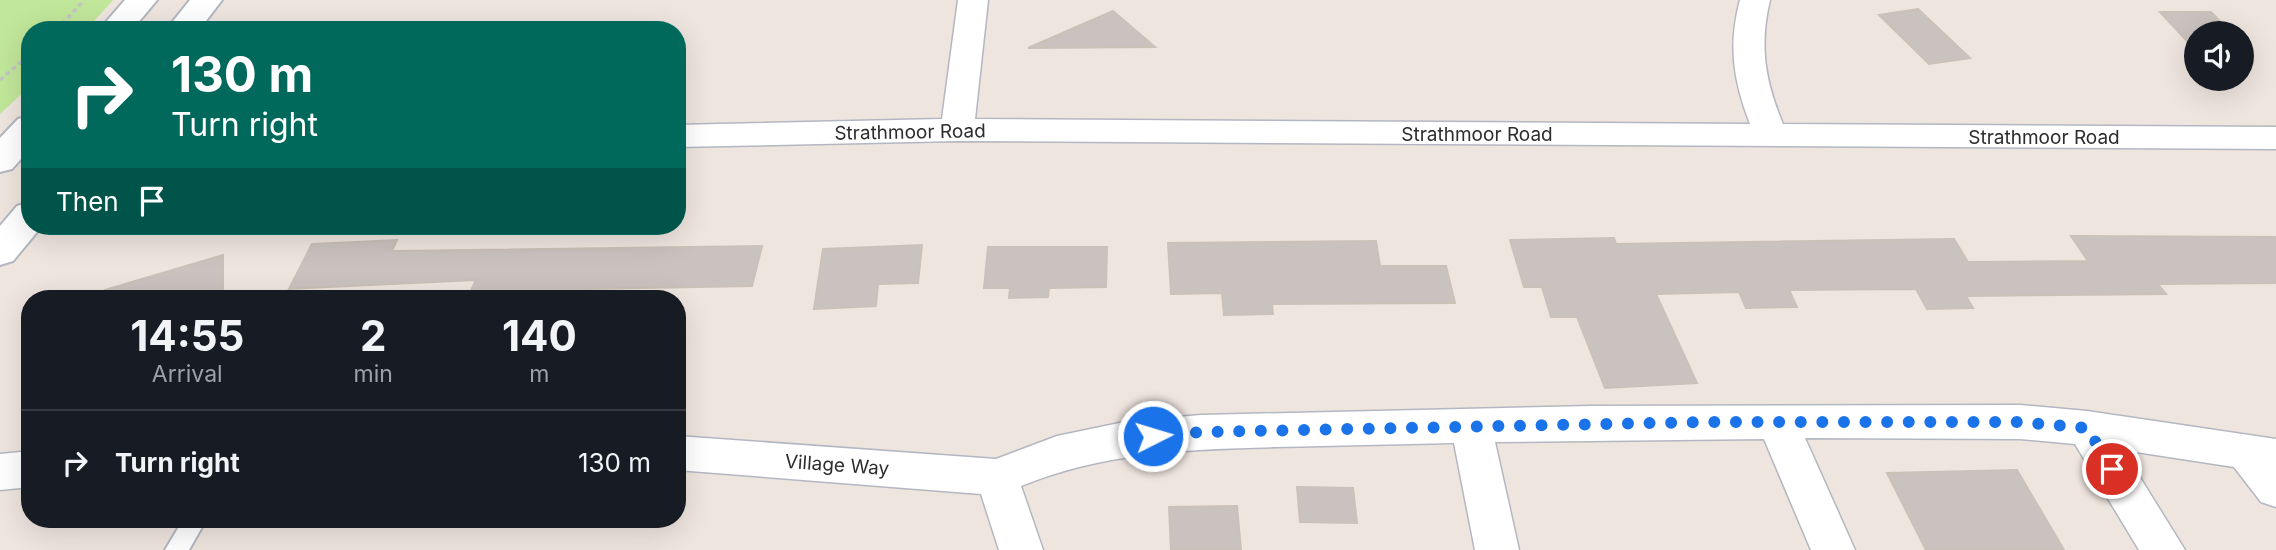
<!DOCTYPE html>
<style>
body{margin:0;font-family:Inter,sans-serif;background:#242831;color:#f1f3f6;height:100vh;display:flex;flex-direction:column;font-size:26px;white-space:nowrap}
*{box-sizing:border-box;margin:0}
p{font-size:23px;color:#9ea1a6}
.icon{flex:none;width:38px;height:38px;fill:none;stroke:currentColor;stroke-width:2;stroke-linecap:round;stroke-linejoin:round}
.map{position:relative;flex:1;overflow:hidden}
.details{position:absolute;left:21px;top:290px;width:665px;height:238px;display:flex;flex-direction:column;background:#171b24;border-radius:28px;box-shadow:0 7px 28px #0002}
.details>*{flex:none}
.guide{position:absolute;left:21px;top:21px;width:665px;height:214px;border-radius:28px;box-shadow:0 7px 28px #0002;background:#00695c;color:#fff;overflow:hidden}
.fabs{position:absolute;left:2184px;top:21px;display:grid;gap:14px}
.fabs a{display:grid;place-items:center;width:70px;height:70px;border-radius:50%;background:#171b24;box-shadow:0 7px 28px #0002;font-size:35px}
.pin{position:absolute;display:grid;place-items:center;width:60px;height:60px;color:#fff;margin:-30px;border:4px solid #fff;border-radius:50%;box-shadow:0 2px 7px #0007}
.me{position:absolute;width:77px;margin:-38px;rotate:85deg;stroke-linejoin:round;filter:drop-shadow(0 0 5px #0008)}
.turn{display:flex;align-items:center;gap:24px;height:147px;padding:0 35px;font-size:32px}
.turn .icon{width:91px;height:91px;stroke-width:2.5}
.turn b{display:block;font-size:49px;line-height:60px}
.then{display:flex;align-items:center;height:66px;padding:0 35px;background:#0003;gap:14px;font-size:26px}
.eta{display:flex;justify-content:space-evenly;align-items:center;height:119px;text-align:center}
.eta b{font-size:42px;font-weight:700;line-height:49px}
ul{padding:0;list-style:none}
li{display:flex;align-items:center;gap:21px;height:105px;padding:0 35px;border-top:2px solid #363941}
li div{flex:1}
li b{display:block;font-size:26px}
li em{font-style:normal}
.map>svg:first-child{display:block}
.green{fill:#c1e79a}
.building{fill:#cac2be;stroke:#cac1b8;stroke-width:2}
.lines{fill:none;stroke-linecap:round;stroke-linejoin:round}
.lane-casing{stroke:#b3b7c1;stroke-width:4}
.street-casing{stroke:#b3b7c1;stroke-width:3}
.secondary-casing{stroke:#b3b7c1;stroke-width:4}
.path{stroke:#c4c4c4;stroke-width:3.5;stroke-dasharray:4.5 3.5;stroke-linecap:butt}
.lane{fill:#fff;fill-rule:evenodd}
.street{fill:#fff;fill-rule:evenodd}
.secondary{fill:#fff;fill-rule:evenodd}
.route{stroke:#1a73e8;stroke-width:12;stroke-dasharray:0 21.6}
.labels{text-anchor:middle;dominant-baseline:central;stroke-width:6;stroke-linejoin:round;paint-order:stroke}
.street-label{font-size:19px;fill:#2d2d2d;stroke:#fff}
</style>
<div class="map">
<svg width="2276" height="550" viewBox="0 0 2276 550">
<rect width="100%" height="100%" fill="#efe5df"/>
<polygon class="green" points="0,0 113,0 86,30 30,30 30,86 0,114"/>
<g class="building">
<polygon points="1918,9 1970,58 1929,64 1879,15"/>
<polygon points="1113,11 1155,47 1028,48"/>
<polygon points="2160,12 2211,12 2231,33 2196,33 2196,51"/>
<polygon points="2071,236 2276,237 2276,283 2158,284 2166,294 1966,296 1973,308 1927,309 1916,289 1789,290 1797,307 1746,308 1739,292 1656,294 1697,383 1605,388 1577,317 1551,317 1542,287 1524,287 1510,240 1614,238 1616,244 1954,239 1968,262 2088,261"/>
<polygon points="397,240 392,251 762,246 752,286 586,289 582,299 467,299 476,280 289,289 312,244"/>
<polygon points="1376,241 1380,266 1446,266 1455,303 1272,304 1273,314 1224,315 1222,293 1171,294 1168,243"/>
<polygon points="922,245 918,283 878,284 876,306 814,309 823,249"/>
<polygon points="988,247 1107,247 1106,287 1049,288 1048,297 1009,298 1010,288 984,288"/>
<polygon points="223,255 223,299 106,299 105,290"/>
<polygon points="2017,470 2064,550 1926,550 1887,473"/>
<polygon points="1297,487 1353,488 1357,523 1300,522"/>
<polygon points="1237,506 1241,550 1171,550 1169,507"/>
</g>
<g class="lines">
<g class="lane-casing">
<polygon id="lane" points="183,520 206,520 189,550 165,550"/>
</g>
<g class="street-casing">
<g id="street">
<path d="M958,0h30l-13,119 775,5c-17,-44 -22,-79 -10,-124h30c-11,46 -5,81 13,124l493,3v22l-1319,-8 -280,6v-22l265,-6z"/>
<path d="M2020,405l67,6 189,28v68l-15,-5 -27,-35 -111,-17 62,100h-46l-64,-106 -55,-5 -215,-1 50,112h-44l-47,-111 -269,3 24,108h-44l-21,-107c-59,1 -118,3 -176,4 -89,2 -174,5 -257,39l22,64h-44l-18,-56 -304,-24v-34l319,23 61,-23 72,-15 72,-6 390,-9z"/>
<polygon points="30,451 30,487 0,490 0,454"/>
</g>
</g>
<g class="secondary-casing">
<g id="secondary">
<polygon points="125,0 157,0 132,30 99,30"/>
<polygon points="190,0 222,0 199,30 166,30"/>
<polygon points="30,116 30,149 12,169 0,172 0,138 18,119"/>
<polygon points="30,202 30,226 42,226 13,261 0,265 0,226 17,206"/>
</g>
</g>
<g class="path">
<polyline points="57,30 84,0"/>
<polyline points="0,80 30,54"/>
</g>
<use href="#lane" class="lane"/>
<use href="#street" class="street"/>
<use href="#secondary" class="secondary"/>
</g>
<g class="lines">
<polyline class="route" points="1153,436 1201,432 1706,422 2020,422 2087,428 2112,469"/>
</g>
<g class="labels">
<g class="street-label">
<text transform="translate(910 132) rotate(-1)">Strathmoor Road</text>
<text x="1477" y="134">Strathmoor Road</text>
<text x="2044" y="137">Strathmoor Road</text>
<text transform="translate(837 465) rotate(4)">Village Way</text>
</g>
</g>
</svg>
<div class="fabs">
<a><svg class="icon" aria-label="sound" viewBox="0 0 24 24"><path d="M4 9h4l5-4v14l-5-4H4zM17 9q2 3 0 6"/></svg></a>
</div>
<div class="pin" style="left:2112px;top:469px;background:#d93025"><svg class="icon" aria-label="arrive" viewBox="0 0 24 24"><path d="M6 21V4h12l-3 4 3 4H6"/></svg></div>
<svg class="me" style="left:1153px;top:436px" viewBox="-20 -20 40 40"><circle r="17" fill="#1a73e8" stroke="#fff" stroke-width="3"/><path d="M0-11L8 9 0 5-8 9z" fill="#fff"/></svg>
<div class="guide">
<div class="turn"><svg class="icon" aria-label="right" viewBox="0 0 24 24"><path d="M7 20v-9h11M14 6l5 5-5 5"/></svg><div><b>130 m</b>Turn right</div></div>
<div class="then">Then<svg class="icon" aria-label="arrive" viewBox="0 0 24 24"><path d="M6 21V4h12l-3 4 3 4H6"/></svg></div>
</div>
<section class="details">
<div class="eta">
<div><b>14:55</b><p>Arrival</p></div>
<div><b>2</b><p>min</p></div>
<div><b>140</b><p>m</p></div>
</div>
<ul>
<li><svg class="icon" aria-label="right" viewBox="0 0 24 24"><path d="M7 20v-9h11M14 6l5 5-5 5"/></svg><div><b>Turn right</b></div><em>130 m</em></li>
</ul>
</section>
</div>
